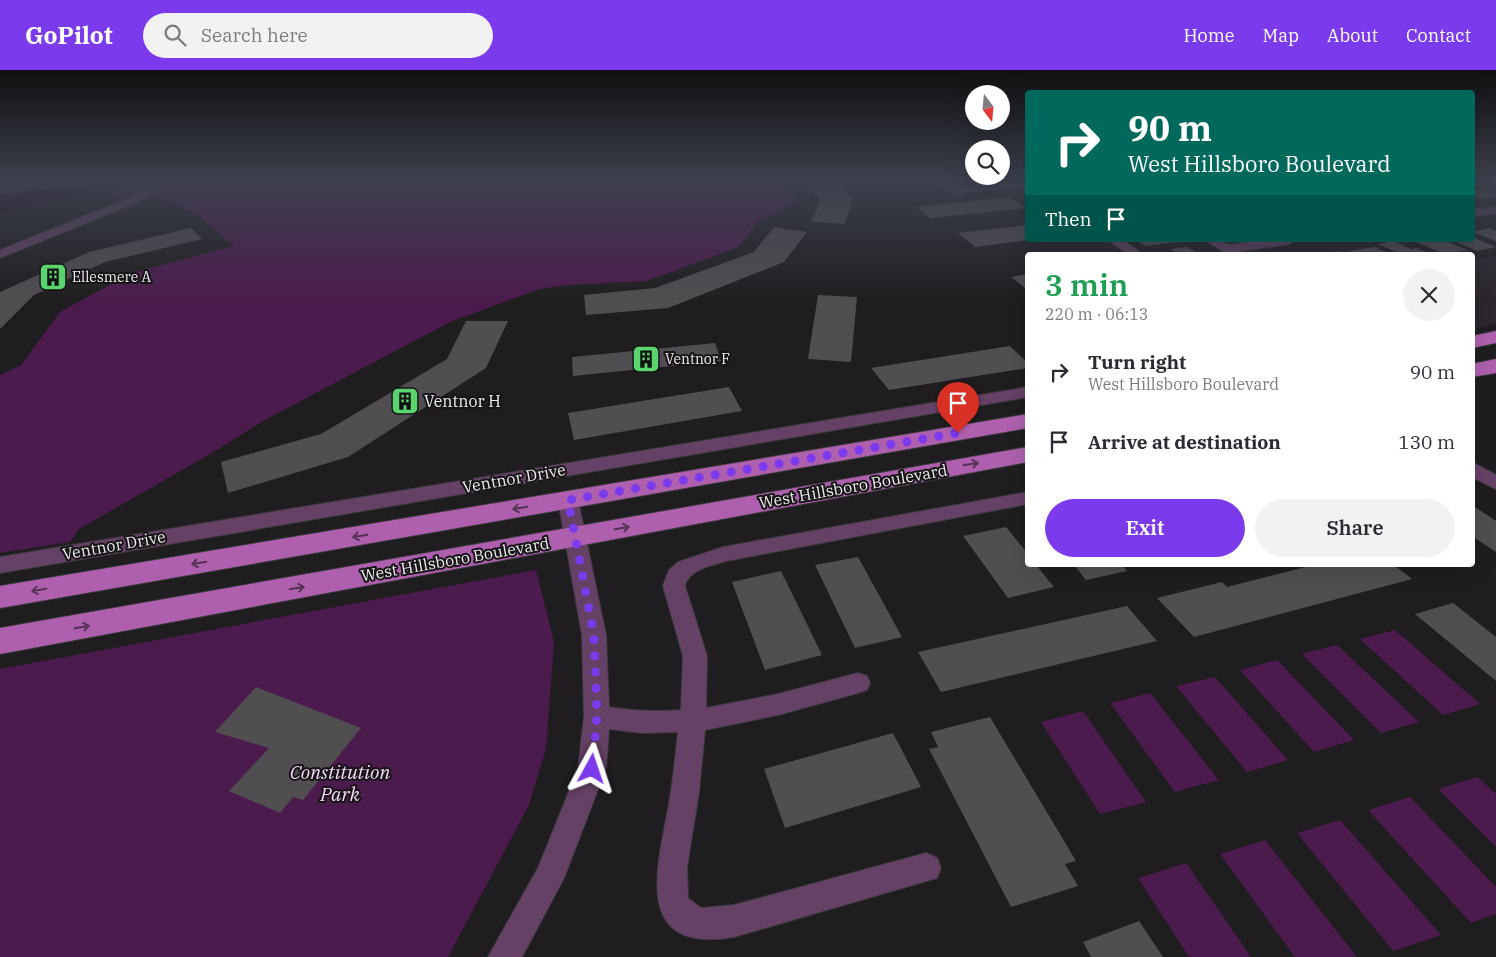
<!DOCTYPE html>
<meta charset="utf-8">
<style>
body{margin:0;font-family:"IBM Plex Serif",serif;background:#f2f2f3;color:#2b2b33;height:100vh;display:flex;flex-direction:column;font-size:19px;white-space:nowrap}
*{box-sizing:border-box;margin:0}
p{font-size:16px;color:#7c7c81}
.icon{flex:none;width:28px;height:28px;fill:none;stroke:currentColor;stroke-width:2;stroke-linecap:round;stroke-linejoin:round}
.map{position:relative;flex:1;overflow:hidden}
.drawer{position:absolute;left:1025px;top:182px;width:450px;height:315px;display:flex;flex-direction:column;background:#fff;border-radius:5px;box-shadow:0 5px 20px #0002}
.drawer>*{flex:none}
.hud{position:absolute;left:1025px;top:20px;width:450px;height:152px;border-radius:5px;box-shadow:0 5px 20px #0002;background:#00695c;color:#fff;overflow:hidden}
.needle{width:32px;rotate:164deg}
.controls{position:absolute;left:965px;top:15px;display:grid;gap:10px}
.controls a{display:grid;place-items:center;width:45px;height:45px;border-radius:50%;background:#fff;box-shadow:0 5px 20px #0002;font-size:25px}
.pin{position:absolute;display:grid;place-items:center;width:42px;height:42px;color:#fff;margin:-51px -21px;border-radius:50% 50% 50% 0;rotate:-45deg;box-shadow:0 0 5px #0007}
.pin .icon{rotate:45deg}
.me{position:absolute;width:55px;margin:-28px;rotate:5deg;stroke-linejoin:round;filter:drop-shadow(0 0 4px #0008)}
.turn{display:flex;align-items:center;gap:18px;height:105px;padding:0 20px;font-size:22px}
.turn .icon{width:65px;height:65px;stroke-width:2.5}
.turn b{display:block;font-size:35px;line-height:42px}
.then{display:flex;align-items:center;height:48px;padding:0 20px;background:#0003;gap:10px;font-size:19px}
.round{display:grid;place-items:center;flex:none;width:52px;height:52px;border-radius:26px;background:#f2f2f3}
.head{display:flex;align-items:center;justify-content:space-between;height:85px;padding:0 20px}
h1{font-size:30px;font-weight:600;line-height:38px;color:#1e9e55}
.primary-button{display:flex;gap:10px;margin-top:auto;padding:10px 20px}
.primary-button a{flex:1;height:58px;border-radius:30px;background:#7c3aed;color:#fff;font-size:20px;font-weight:600;line-height:58px;text-align:center}
.primary-button a+a{background:#f2f2f3;color:#2b2b33}
ul{padding:0;list-style:none}
li{display:flex;align-items:center;gap:15px;height:70px;padding:0 20px}
li div{flex:1}
li b{display:block;font-size:19px}
li em{font-style:normal}
header{display:flex;align-items:center;gap:30px;box-sizing:border-box;height:70px;padding:0 25px;background:#7c3aed;color:#fff}
header strong{font-size:24px}
nav{display:flex;gap:28px;margin-inline-start:auto;font-size:18px}
.search{width:350px;height:45px;background:#f2f2f3;display:flex;align-items:center;gap:12px;box-sizing:border-box;padding:0 18px;border-radius:28px;color:#7c7c81;font-size:19px}
.map>svg:first-child{display:block}
.built{fill:#2c262c}
.green{fill:#4c1b4d}
.water{fill:#1d001f}
.building{fill:#514e51}
.lines{fill:none;stroke-linecap:round;stroke-linejoin:round}
.minor-casing{stroke:#3c3a3c;stroke-width:2}
.primary-casing{stroke:#3c3a3c;stroke-width:2}
.minor{fill:#664166;fill-rule:evenodd}
.primary{fill:#ae60ae;fill-rule:evenodd}
.oneway{stroke:#533253}
.route{stroke:#7c3aed;stroke-width:9;stroke-dasharray:0 16.2}
.labels{text-anchor:middle;dominant-baseline:central;stroke-width:4;stroke-linejoin:round;paint-order:stroke}
.far-poi-label{font-size:14px;fill:#edeced;stroke:#161416;text-anchor:start}
.poi-label{font-size:16px;fill:#edeced;stroke:#161416;text-anchor:start}
.street-label{font-size:16px;fill:#edeced;stroke:#161416}
.near-park-label{font-size:19px;font-style:italic;fill:#f7d7f7;stroke:#161416}
</style>
<header>
<strong>GoPilot</strong>
<div class="search"><svg class="icon" aria-label="search" viewBox="0 0 24 24"><circle cx="10" cy="10" r="6"/><path d="M15 15l6 6"/></svg>Search here</div>
<nav><a>Home</a><a>Map</a><a>About</a><a>Contact</a></nav>
</header>
<div class="map">
<svg width="1496" height="887" viewBox="0 0 1496 887">
<rect width="100%" height="100%" fill="#1f1d1f"/>
<polygon class="built" points="1496,186 1496,254 1473,259 1473,190"/>
<g class="green">
<polygon points="72,109 778,109 800,131 757,152 739,177 646,211 566,215 539,219 450,252 261,352 217,380 79,459 70,472 0,483 0,305 21,295 60,242 132,203 234,176 198,145 162,128 113,127 107,111 0,125 0,119"/>
<polygon points="536,500 554,572 546,679 529,735 448,887 0,887 0,599"/>
<polygon points="1395,560 1480,634 1443,645 1360,569"/>
<polygon points="1337,575 1419,652 1381,663 1302,584"/>
<polygon points="1277,590 1354,670 1314,682 1240,600"/>
<polygon points="1215,607 1288,690 1247,702 1176,616"/>
<polygon points="1150,623 1219,710 1175,722 1110,633"/>
<polygon points="1083,641 1146,732 1100,744 1041,652"/>
<polygon points="1478,707 1496,724 1496,777 1438,719"/>
<polygon points="1410,727 1496,817 1496,844 1471,853 1368,740"/>
<polygon points="1340,750 1441,865 1393,881 1297,763"/>
<polygon points="1265,770 1357,887 1295,887 1220,784"/>
<polygon points="1186,793 1251,887 1189,887 1138,808"/>
</g>
<polygon class="water" points="119,109 126,109 127,115 61,128 0,143 0,125"/>
<g class="building">
<polygon points="799,109 832,109 853,128 845,154 811,152 821,130"/>
<polygon points="1481,119 1496,124 1496,127 1482,129 1472,126 1472,121 1476,121 1473,120"/>
<polygon points="1009,127 1025,138 930,148 917,137"/>
<polygon points="1028,155 1028,170 975,177 958,163"/>
<polygon points="774,157 807,162 784,192 668,238 586,245 584,225 655,218 754,182"/>
<polygon points="191,158 202,169 105,192 34,225 0,259 0,222 89,182"/>
<polygon points="1489,158 1496,161 1496,171 1472,162"/>
<polygon points="1472,167 1496,177 1477,181 1452,170 1472,170"/>
<polygon points="1135,170 1175,170 1178,172 1145,176"/>
<polygon points="1411,170 1443,170 1468,180 1444,184"/>
<polygon points="1394,171 1411,179 1416,178 1432,185 1403,185 1378,174"/>
<polygon points="1187,177 1201,185 1176,185 1178,184 1171,179"/>
<polygon points="1375,177 1392,185 1358,185 1349,181"/>
<polygon points="1340,181 1349,185 1318,185 1318,184"/>
<polygon points="1028,204 1028,220 1011,207"/>
<polygon points="818,225 857,227 851,292 808,289"/>
<polygon points="466,251 508,251 486,298 348,387 228,423 221,392 321,364 447,289"/>
<polygon points="715,273 721,291 573,306 572,287"/>
<polygon points="1010,276 1028,293 1028,298 889,320 871,298"/>
<polygon points="729,317 742,341 574,370 568,343"/>
<polygon points="1472,435 1496,451 1496,482 1472,466"/>
<polygon points="1006,457 1028,484 1028,495 1036,495 1054,517 1008,528 963,466"/>
<polygon points="858,487 902,567 855,578 815,495"/>
<polygon points="1074,495 1122,495 1127,501 1086,510"/>
<polygon points="1313,495 1394,495 1412,509 1194,567 1157,528 1222,512 1227,517"/>
<polygon points="781,501 822,585 765,600 732,512"/>
<polygon points="1453,533 1496,567 1496,611 1415,544"/>
<polygon points="1127,536 1157,571 941,622 918,582"/>
<polygon points="256,617 361,658 303,730 293,727 280,743 229,721 269,678 215,662"/>
<polygon points="990,647 1076,791 1065,794 1078,816 1011,837 929,679 938,677 931,662"/>
<polygon points="893,663 921,717 785,758 764,699"/>
<polygon points="1139,851 1163,887 1091,887 1083,872"/>
</g>
<g class="lines">
<g class="minor-casing">
<g id="minor">
<polygon points="26,109 55,109 50,112 0,119 0,113"/>
<polygon points="139,109 149,109 153,115 149,124 140,131 0,188 0,180 132,127 140,120 143,115"/>
<polygon points="933,109 945,109 956,117 1010,112 1028,114 1028,120 1010,118 954,124"/>
<polygon points="1496,137 1496,143 1472,147 1472,140"/>
<polygon points="1108,170 1123,170 1144,185 1129,185"/>
<polygon points="1205,170 1220,170 1229,175 1263,170 1295,170 1289,174 1240,181 1244,185 1229,185"/>
<polygon points="1028,317 1028,327 0,503 0,487"/>
<polygon points="1472,392 1496,405 1496,419 1472,407"/>
<path d="M1028,422v12l-302,57c-15,5 -37,8 -41,25l22,70 -1,52 72,-14 80,-21 9,3 3,7 -3,7 -9,3 -80,22 -73,15 -6,62 -12,75 1,31 13,10 33,-3 192,-52 11,5 4,10 -4,10 -203,59c-100,17 -78,-65 -66,-128 5,-26 7,-51 10,-77l-36,1 -33,-4 -3,40 -42,109 -42,79h-34l50,-89 40,-99 6,-53 -2,-81 -24,-135 3,-4 7,-2 7,2 3,4 28,135 3,72c24,4 47,5 72,3l2,-54 -20,-70 6,-16 9,-8 45,-15z"/>
</g>
</g>
<g class="primary-casing">
<g id="primary">
<polygon points="1496,261 1496,273 1472,278 1472,266"/>
<polygon points="1496,289 1496,303 1472,307 1472,294"/>
<polygon points="1028,344 1028,358 0,538 0,516"/>
<polygon points="1028,377 1028,392 0,584 0,558"/>
</g>
</g>
<use href="#minor" class="minor"/>
<use href="#primary" class="primary"/>
</g>
<defs><path id="oneway-shaft" d="M-6 0H5M1.5-3L5.5 0L1.5 3" fill="none" stroke-width="1.6" stroke-linecap="round" stroke-linejoin="round" transform="scale(1.25)"/></defs>
<g class="oneway">
<use href="#oneway-shaft" transform="translate(971 394) rotate(-10)"/>
<use href="#oneway-shaft" transform="translate(520 438) rotate(170)"/>
<use href="#oneway-shaft" transform="translate(622 458) rotate(-10)"/>
<use href="#oneway-shaft" transform="translate(360 466) rotate(170)"/>
<use href="#oneway-shaft" transform="translate(199 493) rotate(170)"/>
<use href="#oneway-shaft" transform="translate(297 518) rotate(-10)"/>
<use href="#oneway-shaft" transform="translate(39 520) rotate(170)"/>
<use href="#oneway-shaft" transform="translate(82 557) rotate(-10)"/>
</g>
<linearGradient id="sky" x2="0" y2="1"><stop stop-color="#111011"/><stop offset="0.47" stop-color="#3c404d"/><stop offset="1" stop-color="#3c404d" stop-opacity="0"/></linearGradient>
<rect width="1496" height="233" fill="url(#sky)"/>
<g class="lines">
<polyline class="route" points="592,699 597,646 594,565 568,430 958,363"/>
</g>
<defs>
<g id="building-square" transform="scale(1.4375)"><rect x="-9" y="-9" width="18" height="18" rx="4" fill="#5ad56e" stroke="#161416"/><path d="M-4-6H4V6H1V3H-1V6H-4ZM-2.5-4.3h1.7v1.8h-1.7ZM.8-4.3h1.7v1.8H.8ZM-2.5-1h1.7V.8h-1.7ZM.8-1h1.7V.8H.8Z" fill="#111"/></g>
</defs>
<g fill-rule="evenodd">
<use href="#building-square" x="53" y="207"/>
<use href="#building-square" x="646" y="289"/>
<use href="#building-square" x="405" y="331"/>
</g>
<g class="labels">
<g class="far-poi-label">
<text x="72" y="207">Ellesmere A</text>
<text x="665" y="289">Ventnor F</text>
</g>
<g class="poi-label">
<text x="424" y="331">Ventnor H</text>
</g>
<g class="street-label">
<text transform="translate(514 408) rotate(-10)">Ventnor Drive</text>
<text transform="translate(853 416) rotate(-10)">West Hillsboro Boulevard</text>
<text transform="translate(114 475) rotate(-10)">Ventnor Drive</text>
<text transform="translate(455 489) rotate(-10)">West Hillsboro Boulevard</text>
</g>
<g class="near-park-label">
<text x="340" y="702">Constitution<tspan x="340" dy="22">Park</tspan></text>
</g>
</g>
</svg>
<div class="controls">
<a><svg class="needle" viewBox="-14 -14 28 28"><path d="M0-13l5 13h-10z" fill="#e53935"/><path d="M0 13l5-13h-10z" fill="#7c7c81"/></svg></a>
<a><svg class="icon" aria-label="search" viewBox="0 0 24 24"><circle cx="10" cy="10" r="6"/><path d="M15 15l6 6"/></svg></a>
</div>
<div class="pin" style="left:958px;top:363px;background:#d93025"><svg class="icon" aria-label="arrive" viewBox="0 0 24 24"><path d="M6 21V4h12l-3 4 3 4H6"/></svg></div>
<svg class="me" style="left:592px;top:699px" viewBox="-20 -20 40 40"><path d="M0-17L14 15 0 8-14 15z" fill="#7c3aed" stroke="#fff" stroke-width="4"/></svg>
<div class="hud">
<div class="turn"><svg class="icon" aria-label="right" viewBox="0 0 24 24"><path d="M7 20v-9h11M14 6l5 5-5 5"/></svg><div><b>90 m</b>West Hillsboro Boulevard</div></div>
<div class="then">Then<svg class="icon" aria-label="arrive" viewBox="0 0 24 24"><path d="M6 21V4h12l-3 4 3 4H6"/></svg></div>
</div>
<section class="drawer">
<div class="head"><div><h1>3 min</h1><p>220 m · 06:13</p></div><a class="round"><svg class="icon" aria-label="close" viewBox="0 0 24 24"><path d="M6 6l12 12M18 6L6 18"/></svg></a></div>
<ul>
<li><svg class="icon" aria-label="right" viewBox="0 0 24 24"><path d="M7 20v-9h11M14 6l5 5-5 5"/></svg><div><b>Turn right</b><p>West Hillsboro Boulevard</p></div><em>90 m</em></li>
<li><svg class="icon" aria-label="arrive" viewBox="0 0 24 24"><path d="M6 21V4h12l-3 4 3 4H6"/></svg><div><b>Arrive at destination</b></div><em>130 m</em></li>
</ul>
<div class="primary-button"><a>Exit</a><a>Share</a></div>
</section>
</div>
